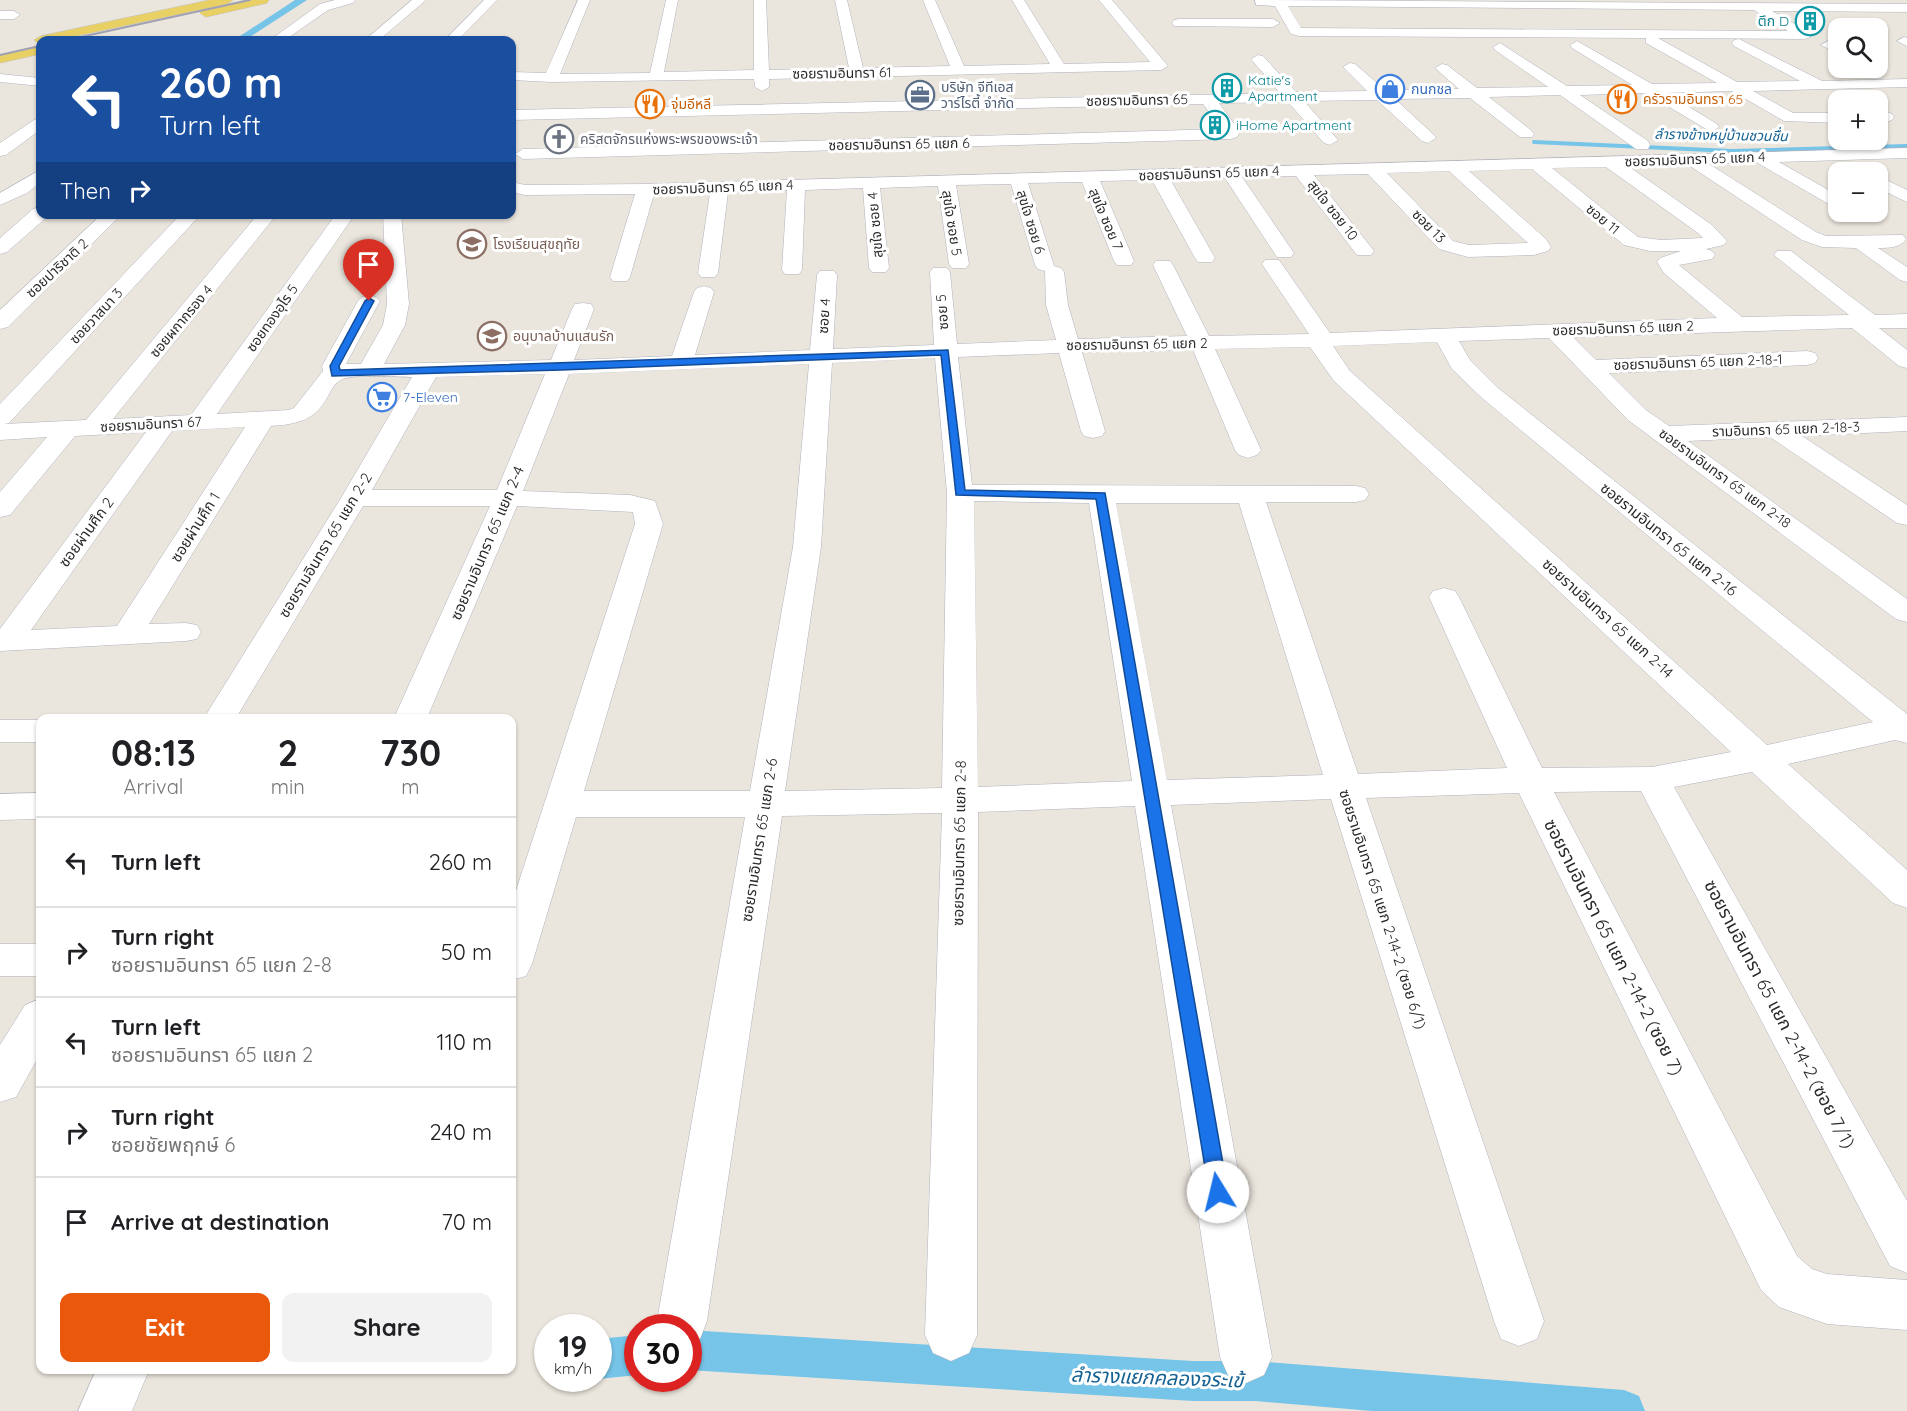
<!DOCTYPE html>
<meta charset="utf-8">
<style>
body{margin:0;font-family:Quicksand,"Noto Sans Thai",sans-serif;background:#f2f2f2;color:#202124;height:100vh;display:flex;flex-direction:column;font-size:22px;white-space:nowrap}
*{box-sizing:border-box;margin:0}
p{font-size:20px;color:#757577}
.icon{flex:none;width:33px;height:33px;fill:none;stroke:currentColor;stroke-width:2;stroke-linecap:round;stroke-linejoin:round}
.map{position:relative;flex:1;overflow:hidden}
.panel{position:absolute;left:36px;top:714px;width:480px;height:660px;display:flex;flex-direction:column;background:#fff;border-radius:12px;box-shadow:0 2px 4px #0004}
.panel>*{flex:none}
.guide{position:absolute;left:36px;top:36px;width:480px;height:183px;border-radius:12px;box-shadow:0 2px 4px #0004;background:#1a4fa0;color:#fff;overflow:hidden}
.fabs{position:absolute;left:1828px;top:18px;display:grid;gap:12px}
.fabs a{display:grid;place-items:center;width:60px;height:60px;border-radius:12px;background:#fff;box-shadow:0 2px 4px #0004;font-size:30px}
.speed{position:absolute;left:534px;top:1314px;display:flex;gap:12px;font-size:30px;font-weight:700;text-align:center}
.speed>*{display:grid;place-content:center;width:78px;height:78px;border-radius:50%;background:#fff;box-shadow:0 2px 4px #0004;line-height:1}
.speed small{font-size:15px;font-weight:400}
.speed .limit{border:9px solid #d22;background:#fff;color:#111}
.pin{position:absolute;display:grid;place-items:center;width:51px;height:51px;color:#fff;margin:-62px -26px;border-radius:50% 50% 50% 0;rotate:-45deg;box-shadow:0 0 6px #0007}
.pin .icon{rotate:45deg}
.me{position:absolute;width:66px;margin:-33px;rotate:351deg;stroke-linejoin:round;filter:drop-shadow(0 0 4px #0008)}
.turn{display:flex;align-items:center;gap:21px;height:126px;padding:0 24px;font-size:27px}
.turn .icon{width:78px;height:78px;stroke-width:2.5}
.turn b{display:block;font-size:42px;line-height:51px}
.then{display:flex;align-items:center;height:57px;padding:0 24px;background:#0003;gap:12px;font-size:22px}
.eta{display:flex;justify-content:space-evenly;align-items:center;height:102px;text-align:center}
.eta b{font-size:36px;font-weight:800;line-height:42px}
.button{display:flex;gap:12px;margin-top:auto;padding:12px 24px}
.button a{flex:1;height:69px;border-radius:12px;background:#ea580c;color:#fff;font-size:24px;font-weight:800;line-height:69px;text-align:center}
.button a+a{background:#f2f2f2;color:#202124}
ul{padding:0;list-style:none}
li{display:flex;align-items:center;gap:18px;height:90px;padding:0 24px;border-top:2px solid #e0e0e0}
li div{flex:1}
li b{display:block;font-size:22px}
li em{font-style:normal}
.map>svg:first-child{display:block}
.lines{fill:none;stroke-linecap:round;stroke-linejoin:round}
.stream{stroke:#76c4e8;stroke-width:4}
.canal{fill:#76c4e8;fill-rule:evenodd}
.minor-casing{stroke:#b0b3bd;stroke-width:1}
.major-casing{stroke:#c3c3c3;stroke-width:1}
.minor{fill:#fff;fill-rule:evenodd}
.major{fill:#e9d065;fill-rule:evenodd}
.rail{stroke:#a0a2b3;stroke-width:2}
.route{fill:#1a73e8;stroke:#114b97;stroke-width:1.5}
.labels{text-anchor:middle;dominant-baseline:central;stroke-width:6;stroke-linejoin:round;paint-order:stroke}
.far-culture-label{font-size:14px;fill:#0d838f;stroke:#fff;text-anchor:start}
.far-street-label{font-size:14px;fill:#2a2a2a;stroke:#fff}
.far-service-label{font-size:14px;fill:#4e5e75;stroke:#fff;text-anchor:start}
.far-shop-label{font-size:14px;fill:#366cbe;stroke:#fff;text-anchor:start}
.far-food-label{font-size:14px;fill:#c56008;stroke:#fff;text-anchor:start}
.far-water-label{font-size:14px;font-style:italic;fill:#156294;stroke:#fff}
.far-worship-label{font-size:14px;fill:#5b616d;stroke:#fff;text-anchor:start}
.far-education-label{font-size:14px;fill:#785e54;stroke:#fff;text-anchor:start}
.street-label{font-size:15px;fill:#2a2a2a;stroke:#fff}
.near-street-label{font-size:18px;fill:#2a2a2a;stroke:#fff}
.near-water-label{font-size:20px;font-style:italic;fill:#156294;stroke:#fff}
</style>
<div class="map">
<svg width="1907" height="1411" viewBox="0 0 1907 1411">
<rect width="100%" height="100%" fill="#ebe6dd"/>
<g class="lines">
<polyline class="stream" points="1534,142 1732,151 1907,146"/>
<g class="canal">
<polygon points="295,0 307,0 245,40 234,40"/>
<polygon points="101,37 106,38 107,40 96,40"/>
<polygon points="688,1330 1193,1361 1255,1361 1624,1390 1639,1396 1645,1411 1372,1411 1255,1401 1193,1401 688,1370"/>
<polygon points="638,1335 638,1375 598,1379 596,1378 598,1378 598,1339"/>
</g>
<g class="minor-casing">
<g id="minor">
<polygon points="335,0 355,0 353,3 328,10 285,40 270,40 320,4"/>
<polygon points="412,0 426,0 379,40 365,40"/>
<polygon points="484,0 497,0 458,40 445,40"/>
<polygon points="578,0 590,0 560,74 650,73 666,0 678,0 664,72 754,70 754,0 766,0 769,70 849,68 835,0 847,0 863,68 950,66 923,0 935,0 964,66 1050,64 1012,0 1024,0 1064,64 1150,62 1099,0 1112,0 1168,66 1161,70 769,79 769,87 762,91 755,87 754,79 551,82 512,80 512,72 546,73"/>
<path d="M1255,0l652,4v8l-135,-1 37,21 2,3 -2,3 -5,1 -146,-1 79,44 63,-1 -66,-35 -2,-3 2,-3 5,-1 83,42 85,-2v8l-154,4 40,22h46v10l-55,-2 -52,-30 -66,2 51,31 2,3 -8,5 -65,-39 -66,2 68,46 2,4 -2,4h-12l-76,-54 -71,2 43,34 2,3 -2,3h-12l-50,-39 -75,1 39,36 2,3 -8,5 -6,-2 -45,-41 -73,1 34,39 -8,5 -6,-2 -36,-41 -69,1 21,29 -3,5 -6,2 -708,20 -8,-5 8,-5 699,-20 -19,-25 -691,16v-10l768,-17 -29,-34 7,-4 5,1 33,36 71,-1 -24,-24 7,-4 5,1 30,26 74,-1 -24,-21 7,-4 5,1 30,23 71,-1 -53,-37 -2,-3 7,-4 67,43 65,-1 -60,-37 -2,-3 7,-4 75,43 65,-1 -71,-40v-5l-347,-2 -8,-2 -16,-28 -19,-1zM1288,6l466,4 34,21 -487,-3z"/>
<polygon points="0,11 14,11 20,15 14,19 0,19"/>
<polygon points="1179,19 1273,19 1280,23 1273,27 1174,26 1172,23 1174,20"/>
<polygon points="1904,37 1907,38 1907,46 1897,41"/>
<polygon points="1828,41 1839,45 1839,54 1821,45"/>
<polygon points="0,74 40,78 40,86 0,82"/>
<polygon points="1878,108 1892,114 1894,117 1892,120 1886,122 1878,119"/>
<polygon points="40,118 40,130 6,155 0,156 0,143 34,120"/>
<path d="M1907,148v10l-128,4 60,34v14l-83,-48 -47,2 107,68 10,4 77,-1 3,4c-6,9 -18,9 -28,9l29,19v15l-7,-2 -44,-32 -34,-1 -20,-7 -115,-76 -59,2 84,59 15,16 -3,4 -18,4 6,2 3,4 -3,4 -33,6 63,52 107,-2 -75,-60 3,-4h14l84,64 32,-1v14h-28l28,22v18l-8,-2 -47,-38 -279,9 23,23 211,-9 8,2 3,5 -3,5 -8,2 -198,8 37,37 23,16 238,-9v14l-105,5 105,69v20l-10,-2 -127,-86 -82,4 219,158v23l-11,-3 -268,-199 -79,-82 -90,3 11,19 28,28 409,326v29l-12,-3 -107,24 119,106v38l-14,-5 -141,-131 -78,15 233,414v72l-17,-7 -249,-475 -87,1 243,464 15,13 15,5 80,6v50l-80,-6 -48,-17 -18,-17 -242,-497 -153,5 178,523 -7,18 -18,7 -18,-7 -7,-18 -163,-522 -160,6 101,552 -8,18 -18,8 -18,-8 -8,-18 -85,-551 -157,6 -1,523 -8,18 -18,8 -18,-8 -8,-18 17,-522 -160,3 -75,505 -7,18 -12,5v-16h-29l-2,-7 88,-504h-169l-44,147 -6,12 -14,4v-77l123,-379 -2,-12 -116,-6 -90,212h-33l96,-212h-127l-127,212h-32l137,-220 71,-121c-16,0 -56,-3 -69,2 -8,3 -11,10 -15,17 -13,25 -31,28 -57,30l-122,198 37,-1 11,2 4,7 -4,7 -11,2 -186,10v-22l146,-197 -71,4 -65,79 -10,2v-25l47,-55 -47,3v-36l181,-190h20l-192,209 -5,1 82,-4 172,-206h19l-164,205 78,-4 145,-201h19l-138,200 72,-4 5,-2 29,-37 -1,-5 36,-65 4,-4 7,-2 7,2 4,4 -34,63h15l22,-39 4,-21 -4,-90h18l8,90 -4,21 -21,39 167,-4 21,-51 3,-5 8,-1 8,1 3,5 -20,51 98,-4 22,-64 3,-4 7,-2 7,2 3,4 -19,63 115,-5 7,-75 3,-4h14l3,4 -4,74 101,-4 -4,-73 3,-4h14l3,4 7,72 99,-4 -10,-35 -1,-34 -7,-2 -3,-4 -24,-81 -55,1 13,79 -3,4h-14l-3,-4 -11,-78 -58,2 9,80 -3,4h-14l-3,-4 -6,-80 -58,2 -3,80 -3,4h-14l-3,-4 5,-80 -59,2 -10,81 -3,4h-14l-3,-4 12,-80 -56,1 -24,83 -3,4h-14l-3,-4 25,-83 -110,1 -13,-3v-10l13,3 121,-1zM1606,167l92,66 5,5 -42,2 -23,-3 -86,-69zM1532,169l92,76 26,6h31l-21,7 -3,4 7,11 53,45 -387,15 -51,-73h-14l-3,4 47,70 -100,2 -36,-71 -3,-4h-14l-3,4 34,71 -109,3 -10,-34 -4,-33 -3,-4 -7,-2 -26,-83 54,-1 32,79 3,4h14l3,-4 -34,-80 52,-1 43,78 3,4h14l3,-4 -45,-79 55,-1 52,79h14l3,-4 -52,-76 54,-1 61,79h14l3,-4 -60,-76 54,-1 71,75 29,8 66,-2 14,-4 3,-4 -5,-8 -77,-68zM1449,171l79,72 -59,2 -16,-4 -66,-68zM1437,342l15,27 30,29 391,324 -106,23 -417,-374 -17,-25zM1310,347l24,34 397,371 -79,15 -110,1 -83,-171 -4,-6 -11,-3 -11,3 -4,6 78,171 -149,6 -92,-272h90l9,-2 4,-6 -4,-6 -9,-2 -384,-1 -14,-128 101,-4 22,78 3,5 9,2 9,-2 3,-5 -23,-79 111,-2 42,100 4,5 9,3 9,-3 4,-5 -46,-101zM935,358l12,135 -5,295 -157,3 36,-244 11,-184zM809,364l-16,183 -43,244h-166l79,-267 -8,-23 -25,-6 -107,-4 46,-117zM545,374l-48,116h-125l64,-113zM245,427l-128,199 -86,4 141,-199zM974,501l115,2 43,278 -154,6zM1116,503h123l84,272 -156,5z"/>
<polygon points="40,170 40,183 27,193 0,205 0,193"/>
<polygon points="1878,176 1907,190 1907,202 1878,188"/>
<polygon points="40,207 40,214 48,214 47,217 7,252 0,254 0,238 33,209"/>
<polygon points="102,214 122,214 8,327 0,329 0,310"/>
<rect x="0" y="720" width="40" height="22"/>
<polygon points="40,793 40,819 0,820 0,794"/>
<rect x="0" y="944" width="40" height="32"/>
<polygon points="40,999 40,1054 16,1097 0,1102 0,1045 25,1005"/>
<polygon points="96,1370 149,1370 132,1411 78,1411"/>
</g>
</g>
<g class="major-casing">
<g id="major">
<polygon points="210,0 233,0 227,4 57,40 40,40 40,44 34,40 41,36"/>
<polygon points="247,0 269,0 267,3 206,17 200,13 201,10"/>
<polygon points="40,46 40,54 0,63 0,55"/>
</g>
</g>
<use href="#minor" class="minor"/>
<use href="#major" class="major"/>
<g class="rail">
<polyline points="67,40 250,0"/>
<polyline points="0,55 40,46"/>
</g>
</g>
<polygon class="route" points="369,298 374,301 339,366 340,370 948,350 965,490 1105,493 1228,1192 1225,1199 1218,1202 1212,1199 1209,1192 1096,499 956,495 941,355 561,370 332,376 330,366 365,301"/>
<defs>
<g id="building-ring" transform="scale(1.5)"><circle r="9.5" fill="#fff" stroke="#0f9aa8" stroke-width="1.5"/><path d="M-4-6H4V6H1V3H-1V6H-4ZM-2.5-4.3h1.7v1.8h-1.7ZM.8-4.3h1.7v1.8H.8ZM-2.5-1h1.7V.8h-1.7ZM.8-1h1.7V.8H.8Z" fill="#0f9aa8"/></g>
<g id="shop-ring" transform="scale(1.5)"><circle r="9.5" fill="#fff" stroke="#3f7fe0" stroke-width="1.5"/><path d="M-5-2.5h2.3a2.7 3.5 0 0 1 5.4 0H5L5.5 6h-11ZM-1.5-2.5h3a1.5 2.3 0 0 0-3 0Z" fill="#3f7fe0"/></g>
<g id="office-ring" transform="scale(1.5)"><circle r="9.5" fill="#fff" stroke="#5c6f8a" stroke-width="1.5"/><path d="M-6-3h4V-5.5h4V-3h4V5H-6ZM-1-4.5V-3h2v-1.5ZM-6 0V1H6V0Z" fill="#5c6f8a"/></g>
<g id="restaurant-ring" transform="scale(1.5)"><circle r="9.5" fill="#fff" stroke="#e8710a" stroke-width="1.5"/><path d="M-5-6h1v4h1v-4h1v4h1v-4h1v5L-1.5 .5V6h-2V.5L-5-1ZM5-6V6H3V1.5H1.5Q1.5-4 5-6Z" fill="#e8710a"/></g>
<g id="church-ring" transform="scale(1.5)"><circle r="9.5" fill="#fff" stroke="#6b7280" stroke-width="1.5"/><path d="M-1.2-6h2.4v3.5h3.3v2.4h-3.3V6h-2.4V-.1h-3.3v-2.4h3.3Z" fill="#6b7280"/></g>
<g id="school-ring" transform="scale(1.5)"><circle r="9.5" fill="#fff" stroke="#8d6e63" stroke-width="1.5"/><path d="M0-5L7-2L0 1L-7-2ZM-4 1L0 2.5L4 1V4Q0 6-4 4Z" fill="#8d6e63"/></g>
<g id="supermarket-ring" transform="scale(1.5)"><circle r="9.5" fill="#fff" stroke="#3f7fe0" stroke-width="1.5"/><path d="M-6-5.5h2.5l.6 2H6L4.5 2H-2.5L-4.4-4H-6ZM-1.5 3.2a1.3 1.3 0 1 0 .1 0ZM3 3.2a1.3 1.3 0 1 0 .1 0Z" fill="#3f7fe0"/></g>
</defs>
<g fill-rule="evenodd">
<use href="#building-ring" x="1810" y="21"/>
<use href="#building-ring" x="1227" y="88"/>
<use href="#shop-ring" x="1390" y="89"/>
<use href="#office-ring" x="920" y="95"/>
<use href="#restaurant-ring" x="1622" y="99"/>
<use href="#restaurant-ring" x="650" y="104"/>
<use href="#building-ring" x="1215" y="125"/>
<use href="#church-ring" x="559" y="139"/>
<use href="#school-ring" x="472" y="244"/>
<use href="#school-ring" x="492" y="336"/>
<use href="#supermarket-ring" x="382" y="397"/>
</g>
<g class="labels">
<g class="far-culture-label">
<text x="1789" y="21" text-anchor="end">ตึก D</text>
<text x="1248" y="80">Katie's<tspan x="1248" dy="16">Apartment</tspan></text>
<text x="1236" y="125">iHome Apartment</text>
</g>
<g class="far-street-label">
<text transform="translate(842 73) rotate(-1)">ซอยรามอินทรา 61</text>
<text transform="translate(1137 100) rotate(-1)">ซอยรามอินทรา 65</text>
<text transform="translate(899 144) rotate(-1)">ซอยรามอินทรา 65 แยก 6</text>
<text transform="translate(1695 159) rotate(-2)">ซอยรามอินทรา 65 แยก 4</text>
<text transform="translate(1209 173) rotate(-2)">ซอยรามอินทรา 65 แยก 4</text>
<text transform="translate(723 187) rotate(-2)">ซอยรามอินทรา 65 แยก 4</text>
<text transform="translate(1333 210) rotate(52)">สุขใจ ซอย 10</text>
<text transform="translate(1106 219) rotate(67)">สุขใจ ซอย 7</text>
<text transform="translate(1603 219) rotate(40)">ซอย 11</text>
<text transform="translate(1031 222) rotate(73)">สุขใจ ซอย 6</text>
<text transform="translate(952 223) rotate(81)">สุขใจ ซอย 5</text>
<text transform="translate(875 225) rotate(-95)">สุขใจ ซอย 4</text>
<text transform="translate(1429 226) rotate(45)">ซอย 13</text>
<text transform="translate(57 268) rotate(-43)">ซอยปาริชาติ 2</text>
<text transform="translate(942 312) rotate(-94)">ซอย 5</text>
<text transform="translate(96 316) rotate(-47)">ซอยวาสนา 3</text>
<text transform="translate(824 316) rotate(-86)">ซอย 4</text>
<text transform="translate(272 318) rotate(-55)">ซอยทองอุไร 5</text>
<text transform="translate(181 321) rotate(-50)">ซอยผกากรอง 4</text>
<text transform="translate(1623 328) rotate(-2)">ซอยรามอินทรา 65 แยก 2</text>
<text transform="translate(1137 344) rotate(-1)">ซอยรามอินทรา 65 แยก 2</text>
<text transform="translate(1698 362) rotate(-2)">ซอยรามอินทรา 65 แยก 2-18-1</text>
<text transform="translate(151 424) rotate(-3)">ซอยรามอินทรา 67</text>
<text transform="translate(1786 429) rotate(-2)">รามอินทรา 65 แยก 2-18-3</text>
<text transform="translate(1725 478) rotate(36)">ซอยรามอินทรา 65 แยก 2-18</text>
</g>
<g class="far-service-label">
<text x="941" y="87">บริษัท จีทีเอส<tspan x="941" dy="16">วาร์ไรตี้ จำกัด</tspan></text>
</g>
<g class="far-shop-label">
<text x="1411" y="89">กนกชล</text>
<text x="403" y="397">7-Eleven</text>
</g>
<g class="far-food-label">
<text x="1643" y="99">ครัวรามอินทรา 65</text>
<text x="671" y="104">จุ่มอีหลี</text>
</g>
<g class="far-water-label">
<text transform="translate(1721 135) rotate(1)">ลำรางข้างหมู่บ้านชวนชื่น</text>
</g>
<g class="far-worship-label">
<text x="580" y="139">คริสตจักรแห่งพระพรของพระเจ้า</text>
</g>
<g class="far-education-label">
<text x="493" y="244">โรงเรียนสุขฤทัย</text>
<text x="513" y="336">อนุบาลบ้านแสนรัก</text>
</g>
<g class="street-label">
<text transform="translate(195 527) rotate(-58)">ซอยผ่านศึก 1</text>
<text transform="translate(86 532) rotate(-54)">ซอยผ่านศึก 2</text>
<text transform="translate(1669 539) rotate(39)">ซอยรามอินทรา 65 แยก 2-16</text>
<text transform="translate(487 543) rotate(-67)">ซอยรามอินทรา 65 แยก 2-4</text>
<text transform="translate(325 545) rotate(-59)">ซอยรามอินทรา 65 แยก 2-2</text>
<text transform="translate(1608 618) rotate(42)">ซอยรามอินทรา 65 แยก 2-14</text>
<text transform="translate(759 840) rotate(-81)">ซอยรามอินทรา 65 แยก 2-6</text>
<text transform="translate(959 843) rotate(-89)">ซอยรามอินทรา 65 แยก 2-8</text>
<text transform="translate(1383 909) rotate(72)">ซอยรามอินทรา 65 แยก 2-14-2 (ซอย 6/1)</text>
</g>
<g class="near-street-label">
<text transform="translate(1614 947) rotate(63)">ซอยรามอินทรา 65 แยก 2-14-2 (ซอย 7)</text>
<text transform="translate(1780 1014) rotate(62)">ซอยรามอินทรา 65 แยก 2-14-2 (ซอย 7/1)</text>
</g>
<g class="near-water-label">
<text transform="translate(1157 1377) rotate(2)">ลำรางแยกคลองจระเข้</text>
</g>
</g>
</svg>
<div class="fabs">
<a><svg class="icon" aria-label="search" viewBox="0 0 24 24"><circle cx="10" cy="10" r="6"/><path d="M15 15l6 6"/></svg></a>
<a>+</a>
<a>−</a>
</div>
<div class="speed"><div>19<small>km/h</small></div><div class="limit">30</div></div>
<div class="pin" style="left:369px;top:301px;background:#d93025"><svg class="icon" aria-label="arrive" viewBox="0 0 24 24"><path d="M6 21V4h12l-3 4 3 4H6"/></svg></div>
<svg class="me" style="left:1218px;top:1192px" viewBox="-20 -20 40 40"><circle r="19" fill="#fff"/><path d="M0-13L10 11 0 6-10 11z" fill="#1a73e8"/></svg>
<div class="guide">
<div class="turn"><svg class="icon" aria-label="left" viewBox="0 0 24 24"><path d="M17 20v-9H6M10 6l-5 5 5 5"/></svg><div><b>260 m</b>Turn left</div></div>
<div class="then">Then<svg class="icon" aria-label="right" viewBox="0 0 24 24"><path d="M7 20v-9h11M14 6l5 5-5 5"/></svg></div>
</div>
<section class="panel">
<div class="eta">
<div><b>08:13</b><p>Arrival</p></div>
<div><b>2</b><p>min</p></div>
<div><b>730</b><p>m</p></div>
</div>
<ul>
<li><svg class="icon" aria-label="left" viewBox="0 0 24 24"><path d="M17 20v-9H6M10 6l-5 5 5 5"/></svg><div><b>Turn left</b></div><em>260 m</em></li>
<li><svg class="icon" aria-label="right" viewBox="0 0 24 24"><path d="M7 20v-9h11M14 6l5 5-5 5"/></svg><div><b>Turn right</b><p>ซอยรามอินทรา 65 แยก 2-8</p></div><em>50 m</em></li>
<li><svg class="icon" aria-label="left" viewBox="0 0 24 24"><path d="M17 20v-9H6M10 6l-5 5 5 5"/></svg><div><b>Turn left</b><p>ซอยรามอินทรา 65 แยก 2</p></div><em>110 m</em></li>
<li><svg class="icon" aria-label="right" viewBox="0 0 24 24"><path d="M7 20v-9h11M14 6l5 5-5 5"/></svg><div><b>Turn right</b><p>ซอยชัยพฤกษ์ 6</p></div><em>240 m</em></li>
<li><svg class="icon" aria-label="arrive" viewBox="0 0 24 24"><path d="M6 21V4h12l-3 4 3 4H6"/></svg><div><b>Arrive at destination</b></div><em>70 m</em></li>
</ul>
<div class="button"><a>Exit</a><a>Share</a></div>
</section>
</div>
